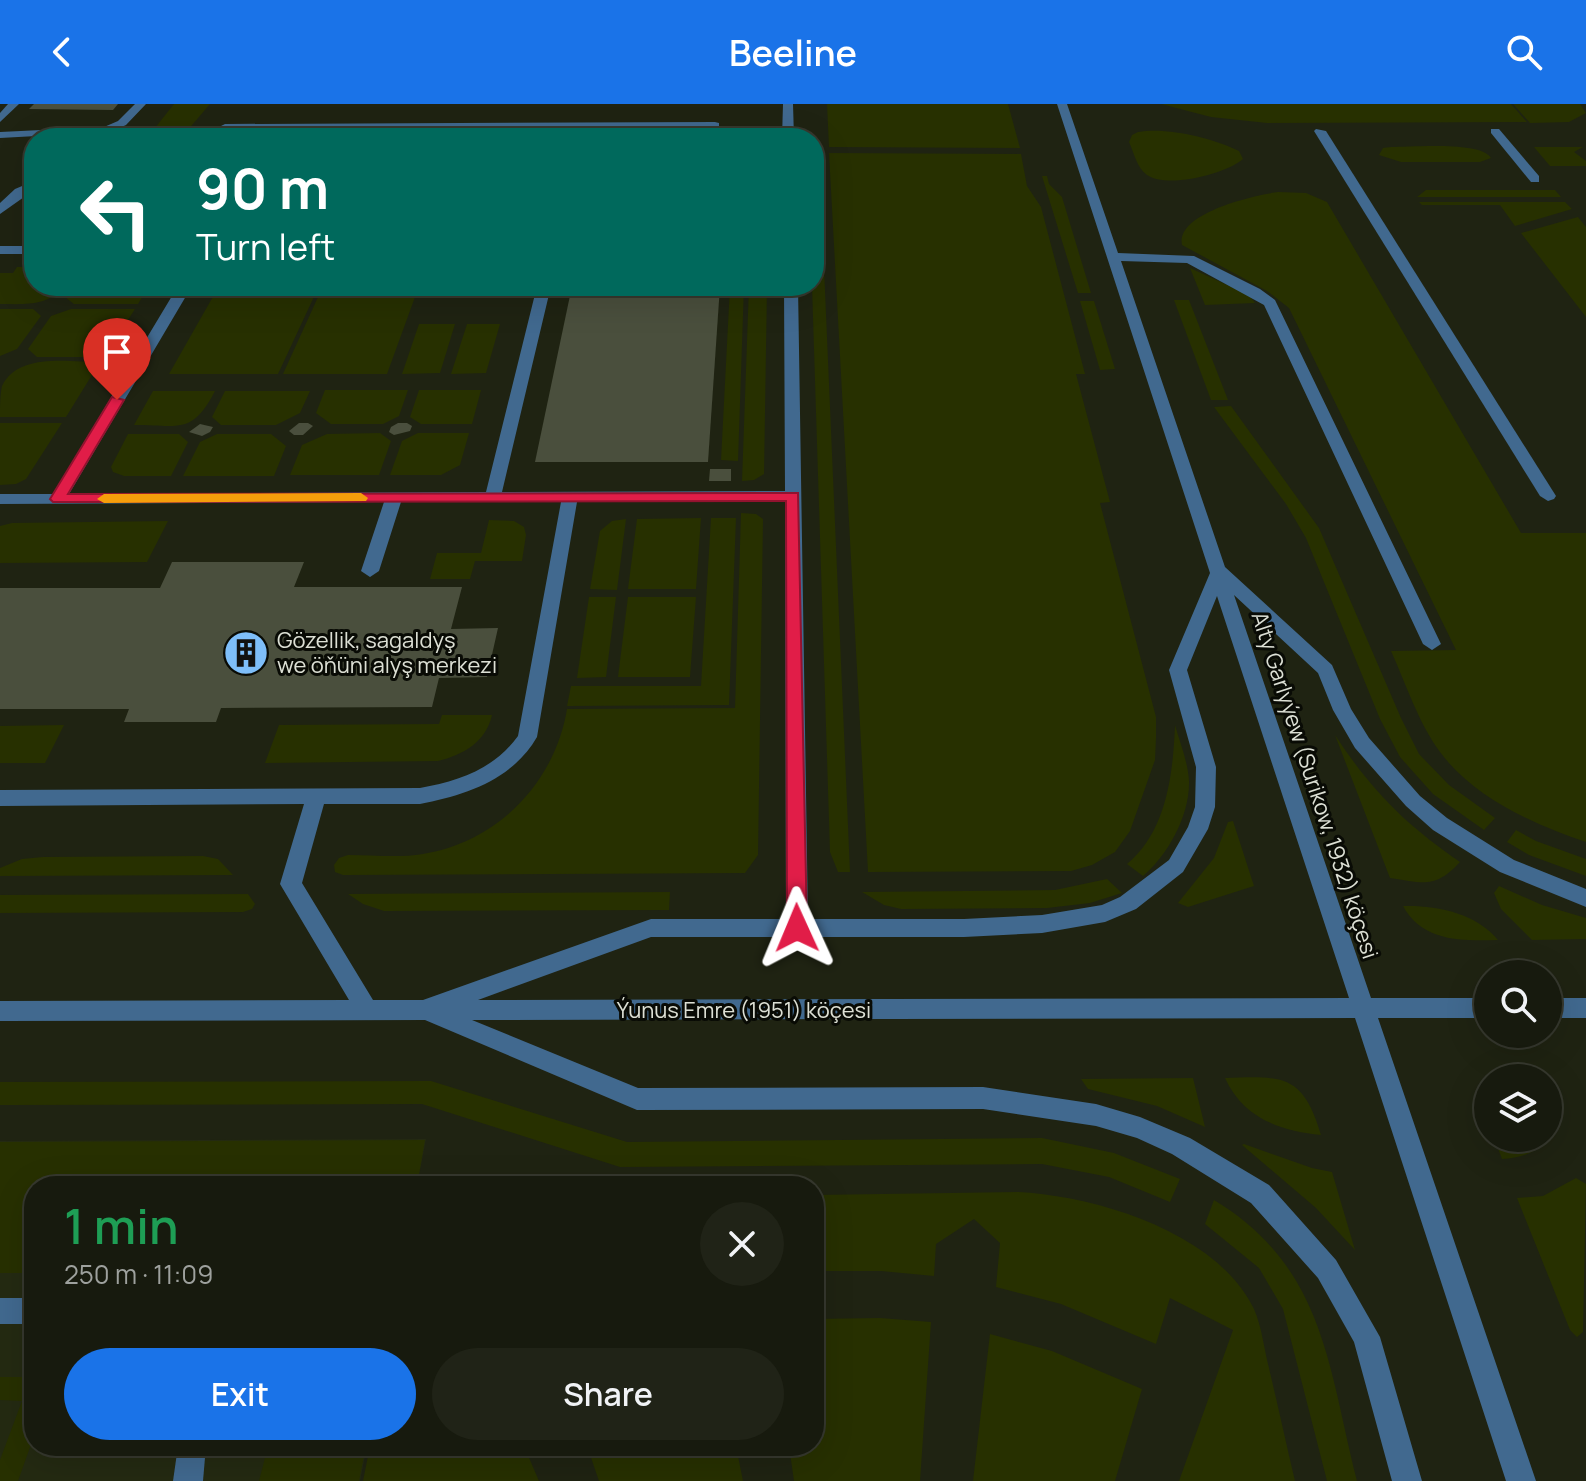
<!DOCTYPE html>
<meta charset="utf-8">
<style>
body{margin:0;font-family:Manrope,sans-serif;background:#202317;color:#f1f3f6;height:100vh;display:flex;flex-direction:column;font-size:30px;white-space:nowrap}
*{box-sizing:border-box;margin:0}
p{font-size:26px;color:#9ea19e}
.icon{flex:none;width:44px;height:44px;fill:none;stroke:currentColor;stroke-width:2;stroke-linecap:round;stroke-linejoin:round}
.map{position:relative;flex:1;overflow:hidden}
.panel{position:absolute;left:24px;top:1072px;width:800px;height:280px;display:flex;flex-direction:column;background:#171a0e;border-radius:32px;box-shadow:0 8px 32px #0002,0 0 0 2px #36382e}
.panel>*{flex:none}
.guide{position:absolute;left:24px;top:24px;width:800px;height:168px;border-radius:32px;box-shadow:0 8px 32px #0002,0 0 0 2px #36382e;background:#00695c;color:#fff;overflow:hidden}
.controls{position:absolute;left:1474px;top:856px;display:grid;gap:16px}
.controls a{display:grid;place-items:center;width:88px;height:88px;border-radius:50%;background:#171a0e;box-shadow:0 8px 32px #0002,0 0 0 2px #36382e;font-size:40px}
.pin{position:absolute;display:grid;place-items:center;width:68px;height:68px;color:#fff;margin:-82px -34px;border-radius:50% 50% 50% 0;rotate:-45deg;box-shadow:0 0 8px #0007}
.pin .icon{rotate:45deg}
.me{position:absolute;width:88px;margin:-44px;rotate:359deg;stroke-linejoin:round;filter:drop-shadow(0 0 6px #0008)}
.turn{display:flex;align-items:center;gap:28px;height:168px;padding:0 40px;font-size:36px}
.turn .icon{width:104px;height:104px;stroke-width:2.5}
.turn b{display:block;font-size:56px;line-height:68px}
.round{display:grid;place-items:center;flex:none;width:84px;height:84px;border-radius:42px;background:#202317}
.headline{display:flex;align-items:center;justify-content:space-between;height:136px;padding:0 40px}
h1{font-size:48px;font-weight:600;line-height:60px;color:#1e9e55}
.action{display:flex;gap:16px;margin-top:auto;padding:16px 40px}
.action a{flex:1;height:92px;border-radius:48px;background:#1a73e8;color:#fff;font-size:32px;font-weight:600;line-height:92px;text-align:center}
.action a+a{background:#202317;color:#f1f3f6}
header{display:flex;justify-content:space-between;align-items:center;height:104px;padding:0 40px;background:#1a73e8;color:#fff;font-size:36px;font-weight:600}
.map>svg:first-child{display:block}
.built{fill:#242a12}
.green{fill:#273000}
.building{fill:#4a4f3d}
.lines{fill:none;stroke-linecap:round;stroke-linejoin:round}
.minor{fill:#41698f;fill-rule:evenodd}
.route{fill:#e11d48;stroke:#92132f;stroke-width:2}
.slow{fill:#f59e0b}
.labels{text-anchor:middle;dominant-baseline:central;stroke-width:6;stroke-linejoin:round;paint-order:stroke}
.poi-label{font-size:22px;fill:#dde0d5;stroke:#090b05;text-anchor:start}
.street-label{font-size:22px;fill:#dde0d5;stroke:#090b05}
</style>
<header><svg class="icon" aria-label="back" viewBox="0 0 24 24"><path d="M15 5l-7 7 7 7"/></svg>Beeline<svg class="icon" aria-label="search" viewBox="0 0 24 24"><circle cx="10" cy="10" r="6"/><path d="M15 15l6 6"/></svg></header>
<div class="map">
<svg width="1586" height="1377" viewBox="0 0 1586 1377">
<rect width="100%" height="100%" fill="#1f2312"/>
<polygon class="built" points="426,1035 417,1082 34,1082 34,1342 367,1342 360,1377 0,1377 0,1037"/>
<g class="green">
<polygon points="174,0 210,0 181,34 147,34"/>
<polygon points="827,0 1008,0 1020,44 829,43"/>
<polygon points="1161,0 1511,0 1527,18 1267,19 1211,13"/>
<polygon points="1513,0 1580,0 1586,9 1569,18 1530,19"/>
<path d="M1138,28c30,-5 74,6 101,19l4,8c-17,15 -76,30 -96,16 -10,-7 -13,-22 -18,-33l3,-7z"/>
<path d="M1391,43c21,0 91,-6 100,11l-11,4h-79l-22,-7 4,-7z"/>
<polygon points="1534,43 1583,43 1574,48 1586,57 1586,62 1550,62"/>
<polygon points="814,47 819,47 850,768 838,768 830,748 812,182"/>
<polygon points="829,49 1021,50 1027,82 1041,103 1085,270 1076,270 1110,398 1100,399 1156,613 1156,634 1155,656 1130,727 1115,748 1092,761 1071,767 868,768"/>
<polygon points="1042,72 1047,72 1049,80 1062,93 1091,189 1078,189"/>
<polygon points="1426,86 1555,86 1561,93 1417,93"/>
<path d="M1278,88l28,1 21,9 194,331h65v309c-52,-17 -113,-45 -146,-90 -22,-30 -34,-68 -49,-101l65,-1 -167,-342 -22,-17 -85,-46c-7,-32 73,-50 96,-53z"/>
<polygon points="1419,98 1565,98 1572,105 1515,122 1500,101 1422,101"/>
<polygon points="1578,113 1586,123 1586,213 1521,129"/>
<path d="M17,163h17v19h29c-15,21 -39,18 -63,18v-31h13z"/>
<polygon points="1190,164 1249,191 1255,199 1205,201"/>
<polygon points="73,182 149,182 138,200 74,200 65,193"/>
<polygon points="219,182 319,182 278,270 169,270"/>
<polygon points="323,182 419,182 387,270 283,270"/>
<polygon points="730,182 744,182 738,357 721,356"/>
<polygon points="749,182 767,182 764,370 754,376 742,377"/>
<polygon points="1174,196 1189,196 1228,296 1211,296"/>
<polygon points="1080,197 1094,197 1115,265 1100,266"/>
<polygon points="0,205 33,205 41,212 17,245 0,252"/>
<polygon points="71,205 135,205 104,253 37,253 28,245 51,212"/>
<polygon points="419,220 455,220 440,269 402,270"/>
<polygon points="467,220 500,220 486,269 451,270"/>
<path d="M100,258l-34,55h-66c0,-9 0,-23 2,-31 16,-34 67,-24 98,-24z"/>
<polygon points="325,286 408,286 399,312 383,320 331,320 316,309"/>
<polygon points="419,286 481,286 472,320 421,320 410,313"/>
<path d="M153,287h62c-23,44 -35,34 -81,34z"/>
<polygon points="225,287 310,287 300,309 276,321 221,321 212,313"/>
<polygon points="1231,302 1319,424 1401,614 1419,650 1449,681 1495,714 1484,726 1433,690 1400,653 1380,615 1306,434 1286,400 1214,303"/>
<polygon points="0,319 62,319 26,375 16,380 0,381"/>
<polygon points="380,329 391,337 379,371 290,371 302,341 327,330"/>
<polygon points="418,329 469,329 460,361 441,371 390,371 402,337"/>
<polygon points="128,330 179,330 188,338 171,372 124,372 113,368 111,363"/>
<polygon points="217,330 271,330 286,342 274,372 183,372 200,338"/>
<path d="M741,409l15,1 7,5 -5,336 -13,18 -402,2 -8,-3 -1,-7 5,-7 9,-3c25,0 51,3 75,-1 75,-12 132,-72 144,-145l168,-1z"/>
<polygon points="701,414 696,485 628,485 637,415"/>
<polygon points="711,414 736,414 729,601 567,602 571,582 701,582"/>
<polygon points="626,415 617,486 590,485 600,427 612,417"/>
<polygon points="489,416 514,417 524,423 526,431 522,457 475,457 470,475 430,475 437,449 481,449"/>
<polygon points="168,417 147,458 0,459 0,422 12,419"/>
<polygon points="589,493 616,493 606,573 577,574"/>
<polygon points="628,493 696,493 690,573 618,573"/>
<path d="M442,611h50c-6,27 -29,40 -54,46l-173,2 14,-38 160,-1z"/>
<polygon points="64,621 45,659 0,659 0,622"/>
<path d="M1175,621c5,18 13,37 14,56 1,34 -21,74 -46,95l-16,-12c40,-33 46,-91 48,-139z"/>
<path d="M1335,631c36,55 71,90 125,127 -25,27 -36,21 -70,16z"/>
<polygon points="1233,717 1254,782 1188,803 1178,799 1214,754 1228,718"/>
<polygon points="1516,726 1536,737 1586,755 1586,772 1529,751 1507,738"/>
<polygon points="203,752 218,755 233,771 0,772 0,764 22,755 43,753"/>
<polygon points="1107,775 1122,789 1090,799 1047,804 901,805 884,801 862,788 1055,786"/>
<polygon points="1499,782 1542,801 1586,814 1586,835 1532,836 1501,805 1494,789"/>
<polygon points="670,788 669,806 384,807 363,800 348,790"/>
<polygon points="248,790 255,800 252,805 243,808 0,809 0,791"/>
<path d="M1403,802c33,-1 73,7 95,34 -35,1 -76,2 -95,-34z"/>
<polygon points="1193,974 1205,1023 1157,1002 1088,985 1081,975"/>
<path d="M1225,974c58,-2 78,-4 96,57 -41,-4 -78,-17 -96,-57z"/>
<polygon points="431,977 627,1038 1042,1034 1114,1049 1180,1075 1170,1098 1109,1073 1042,1060 620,1063 422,1000 0,1001 0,978"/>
<path d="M1494,1034h53c-11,16 -27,20 -45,21z"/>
<polygon points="425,1036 417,1082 34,1082 34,1169 0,1169 0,1038"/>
<polygon points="1244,1040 1312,1064 1332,1068 1355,1146 1316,1104 1242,1041"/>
<polygon points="1576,1074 1586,1080 1583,1228 1577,1233 1570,1226 1517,1094 1543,1092"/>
<path d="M1018,1088c78,4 199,40 236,117 8,18 10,40 15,59 9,38 17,75 26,113h-116l54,-151 -63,-32 -14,46 -95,-40 -65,-17 4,-44 -26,-24 -38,25 -2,32 -53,-5h-67v-76z"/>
<path d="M1214,1096c111,67 114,167 143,281h-30l-44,-172 -24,-41 -54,-44z"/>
<polygon points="880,1214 931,1218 920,1377 794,1377 789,1342 814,1342 814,1215"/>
<polygon points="990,1230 1052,1247 1142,1285 1115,1377 973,1377"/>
<polygon points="0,1273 34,1273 34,1332 18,1377 0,1377 0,1356 22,1297 0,1296"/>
<polygon points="268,1342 366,1342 359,1377 259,1377"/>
<polygon points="370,1342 524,1342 539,1377 363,1377"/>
<polygon points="587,1342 736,1342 743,1377 599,1377"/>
</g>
<g class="building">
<polygon points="34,0 118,0 113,6 29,5"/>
<polygon points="572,182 720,182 708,358 535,358"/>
<polygon points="299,319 308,319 313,322 303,331 294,331 289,327"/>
<polygon points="398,319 407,319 412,322 410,327 394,331 389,328 391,323"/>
<polygon points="200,320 213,323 210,328 202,332 189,328"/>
<polygon points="710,365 731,365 731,377 709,377"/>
<polygon points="172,458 304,458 294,483 462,483 451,525 498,524 487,573 439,574 432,603 221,604 216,618 124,618 129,605 0,605 0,484 160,484"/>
</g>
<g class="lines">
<g class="minor">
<polygon points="8,0 19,0 0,18 0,9"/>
<polygon points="135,0 146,0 126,21 110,28 0,34 0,28 104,23 118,17"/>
<polygon points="783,0 793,0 794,34 782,34"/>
<path d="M1057,0h10l51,149 76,3 66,33 15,11 166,344 -9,6 -9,-6 -159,-339 -77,-42 -66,-2 104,306 107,98 19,44 18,29 51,58 27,22 67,42 72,29v18l-86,-35 -67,-42 -27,-24 -51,-58 -22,-38 -15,-37 -84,-78 137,403h117v20h-110l158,463h-30l-151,-463 -883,2 166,68 345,-1 113,17 44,13 50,21 79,47 67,75 44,77 42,144h-30l-38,-139 -36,-64 -67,-75 -79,-49 -35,-16 -41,-12 -113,-17 -346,1 -212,-90 -425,1v-20l349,-1 -69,-116 24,-80 -304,2v-16l420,-2c39,-7 74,-19 98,-52l43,-234h-160l-22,69 -9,6 -9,-6 23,-69 -384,2v-10h53l125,-208h14l-123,208 417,-2 51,-206h14l-49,206 283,-1 -1,-205h14l10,633h156l78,-4 60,-10 18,-8 49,-37 19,-33 7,-20 1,-40 -27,-97 41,-97zM785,397l1,418h-135l-228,81h-50l-71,-117 22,-79h96c46,-9 92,-24 117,-67l40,-235zM1217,492l132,402 -871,2 173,-63h313l78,-4 63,-11 31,-13 47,-37 25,-43 7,-22 1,-40 -29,-97z"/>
<polygon points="715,18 719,19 719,23 225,26 219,23 225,20"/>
<polygon points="1316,25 1326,27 1556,392 1554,395 1548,397 1540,392 1314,27"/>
<polygon points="1491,25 1499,25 1539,72 1539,78 1531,78 1491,29"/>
<polygon points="34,77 34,86 0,110 0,99 15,85"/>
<rect x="0" y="142" width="34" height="8"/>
<rect x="1548" y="894" width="38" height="20"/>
<rect x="0" y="1194" width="34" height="26"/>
<polygon points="178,1342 206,1342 203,1377 173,1377"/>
</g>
</g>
<polygon class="route" points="112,293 124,296 68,390 798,389 807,824 804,830 797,833 790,830 787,824 786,397 53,398 50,395"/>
<polygon class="slow" points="361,389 368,394 366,397 104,399 97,395 104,390"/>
<defs>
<g id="building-disc" transform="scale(2.3)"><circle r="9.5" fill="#7ebef9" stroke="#090b05"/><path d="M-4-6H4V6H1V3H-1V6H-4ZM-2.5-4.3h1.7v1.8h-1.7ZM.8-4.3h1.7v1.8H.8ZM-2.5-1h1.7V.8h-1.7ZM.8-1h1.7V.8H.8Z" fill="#111"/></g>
</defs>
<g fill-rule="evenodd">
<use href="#building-disc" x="246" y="549"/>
</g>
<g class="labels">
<g class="poi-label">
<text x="277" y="536">Gözellik, sagaldyş<tspan x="277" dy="25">we öňüni alyş merkezi</tspan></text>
</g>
<g class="street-label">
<text transform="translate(1315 681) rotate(72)">Alty Garlyýew (Surikow, 1932) köçesi</text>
<text x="744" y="906">Ýunus Emre (1951) köçesi</text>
</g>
</g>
</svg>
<div class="controls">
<a><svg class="icon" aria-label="search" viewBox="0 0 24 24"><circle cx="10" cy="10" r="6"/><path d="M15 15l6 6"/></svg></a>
<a><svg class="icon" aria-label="layers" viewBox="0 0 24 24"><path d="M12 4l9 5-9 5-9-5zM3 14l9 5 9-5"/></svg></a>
</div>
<div class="pin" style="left:117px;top:296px;background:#d93025"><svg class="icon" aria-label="arrive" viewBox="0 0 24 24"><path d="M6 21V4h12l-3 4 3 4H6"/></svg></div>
<svg class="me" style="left:797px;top:824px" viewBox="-20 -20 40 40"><path d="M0-17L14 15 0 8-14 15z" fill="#e11d48" stroke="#fff" stroke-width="4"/></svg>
<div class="guide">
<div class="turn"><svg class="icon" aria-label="left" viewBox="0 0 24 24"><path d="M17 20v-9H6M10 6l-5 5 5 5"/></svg><div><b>90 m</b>Turn left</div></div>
</div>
<section class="panel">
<div class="headline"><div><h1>1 min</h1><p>250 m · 11:09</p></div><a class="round"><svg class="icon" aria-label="close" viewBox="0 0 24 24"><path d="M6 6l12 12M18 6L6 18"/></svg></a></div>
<div class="action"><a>Exit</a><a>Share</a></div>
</section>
</div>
